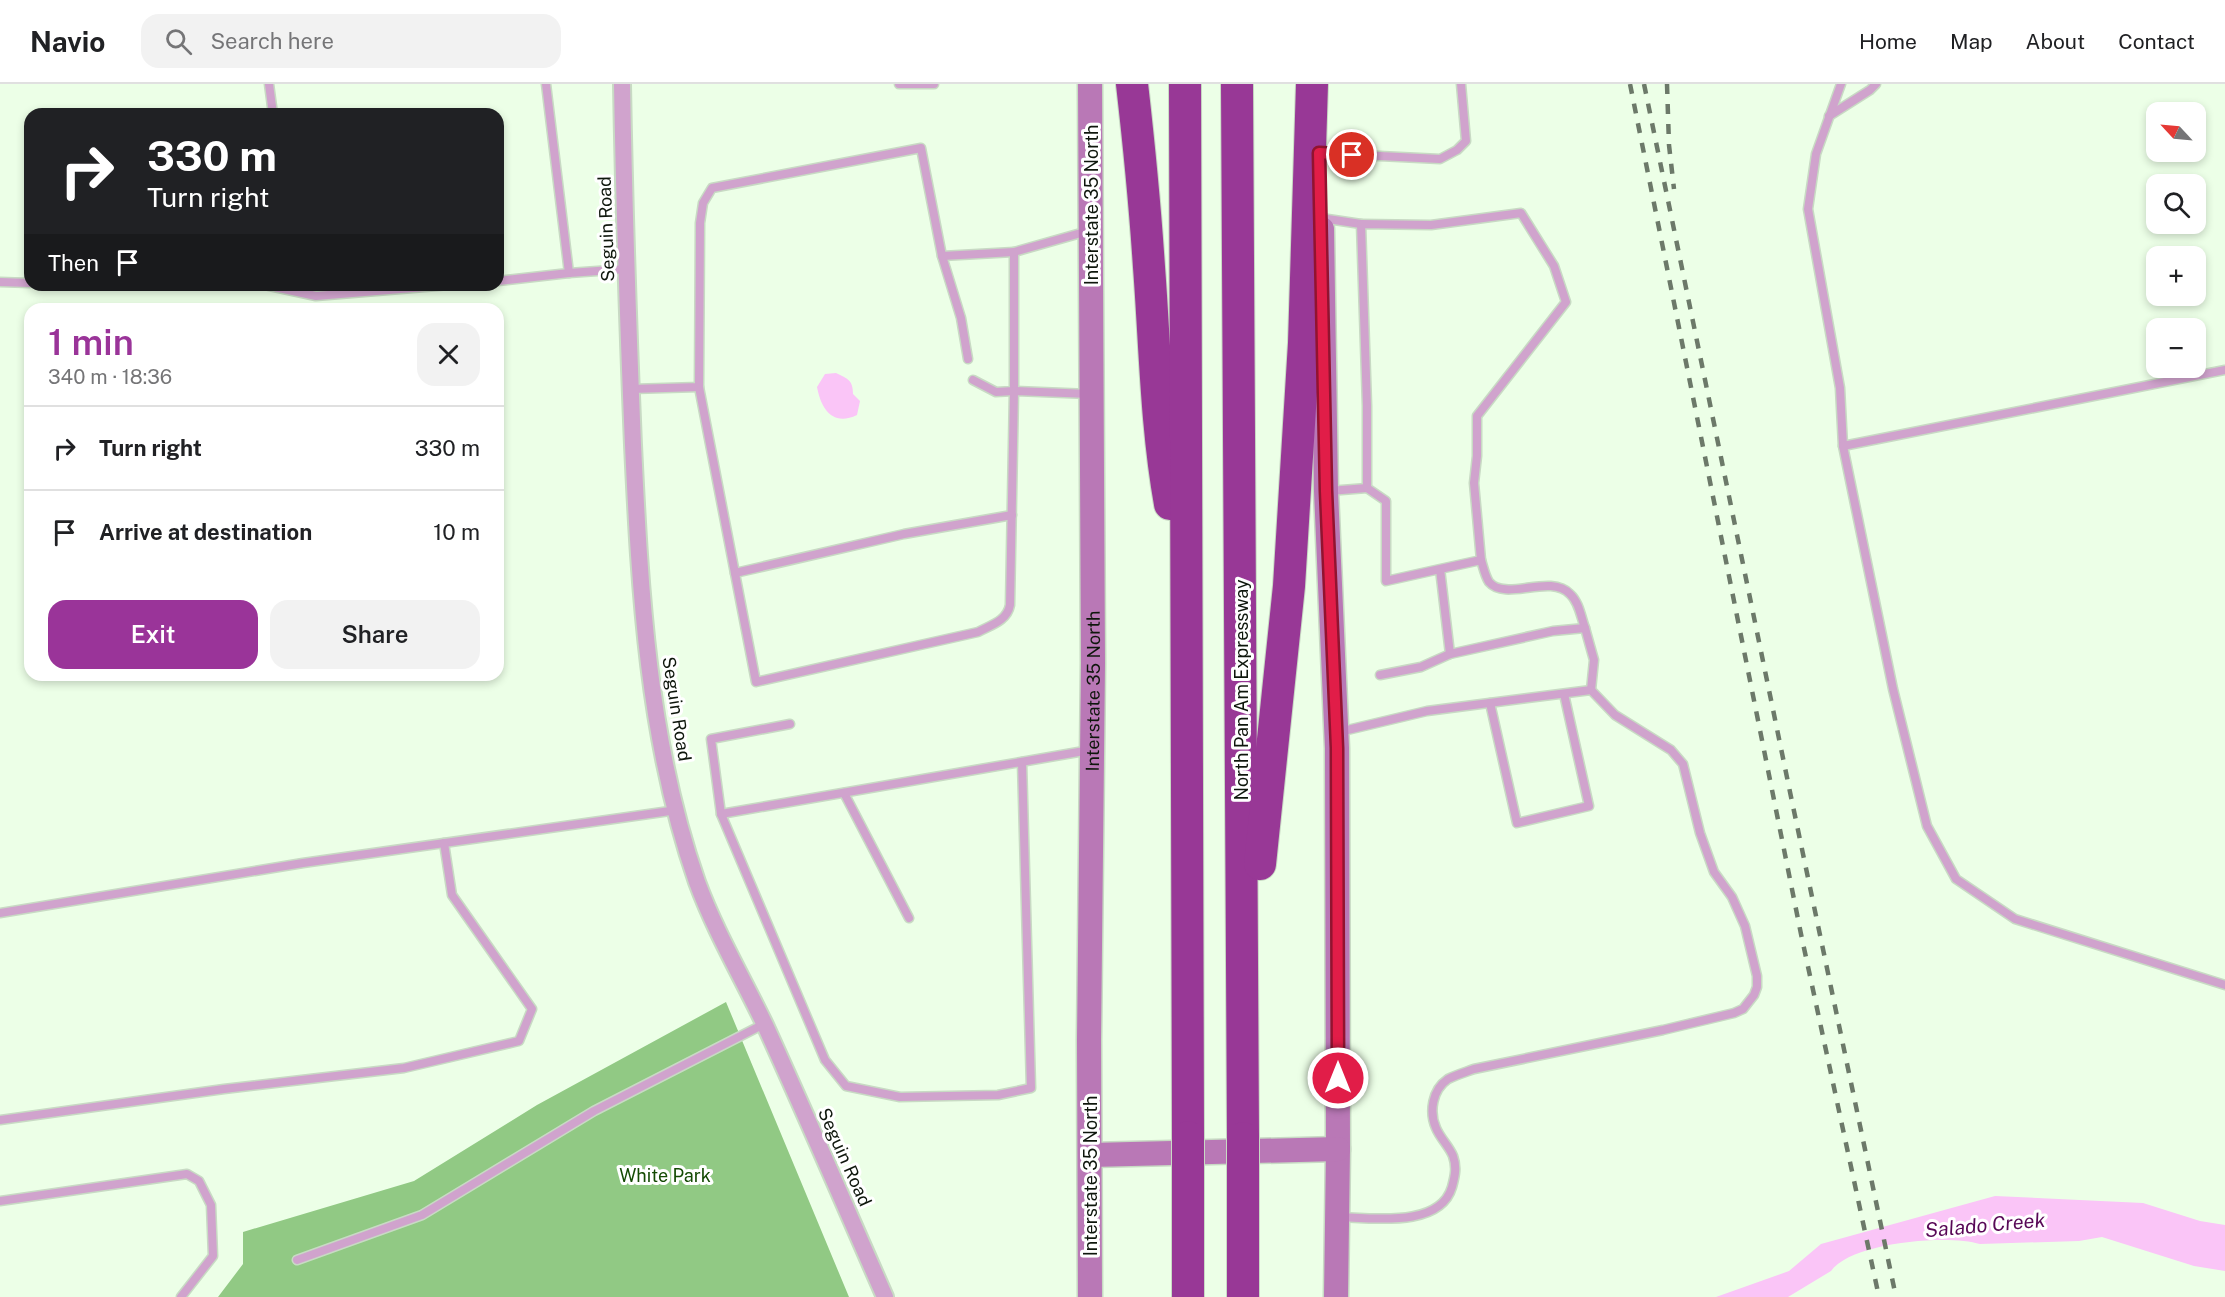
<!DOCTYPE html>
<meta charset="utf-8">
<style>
body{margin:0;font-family:"Public Sans",sans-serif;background:#f2f2f2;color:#202124;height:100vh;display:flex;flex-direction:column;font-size:22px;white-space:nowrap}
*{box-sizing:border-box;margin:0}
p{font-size:20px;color:#757577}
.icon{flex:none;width:33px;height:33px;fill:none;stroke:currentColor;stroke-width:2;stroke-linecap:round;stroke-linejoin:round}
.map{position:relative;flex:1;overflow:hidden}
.panel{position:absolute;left:24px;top:219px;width:480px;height:378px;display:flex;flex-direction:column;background:#fff;border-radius:18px;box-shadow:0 3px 9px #0003}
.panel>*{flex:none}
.top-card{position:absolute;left:24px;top:24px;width:480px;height:183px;border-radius:18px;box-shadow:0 3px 9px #0003;background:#202124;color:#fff;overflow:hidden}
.needle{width:39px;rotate:296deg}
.tools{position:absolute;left:2146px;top:18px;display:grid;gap:12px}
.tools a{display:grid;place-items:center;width:60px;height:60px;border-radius:12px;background:#fff;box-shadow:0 3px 9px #0003;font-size:30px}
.pin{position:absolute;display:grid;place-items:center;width:51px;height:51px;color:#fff;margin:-26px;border:3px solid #fff;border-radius:50%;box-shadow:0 2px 6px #0007}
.me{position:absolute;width:66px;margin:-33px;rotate:0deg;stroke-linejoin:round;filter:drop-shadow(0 0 4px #0008)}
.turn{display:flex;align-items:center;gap:21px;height:126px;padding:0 24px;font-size:27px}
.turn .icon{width:78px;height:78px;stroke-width:2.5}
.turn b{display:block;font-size:42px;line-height:51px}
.then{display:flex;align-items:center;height:57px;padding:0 24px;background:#0003;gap:12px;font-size:22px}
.round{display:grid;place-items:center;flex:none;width:63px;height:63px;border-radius:18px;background:#f2f2f2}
.overview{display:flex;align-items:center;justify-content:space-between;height:102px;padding:0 24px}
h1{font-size:36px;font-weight:600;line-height:45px;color:#9a3499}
.primary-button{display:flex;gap:12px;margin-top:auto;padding:12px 24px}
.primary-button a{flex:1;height:69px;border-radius:18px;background:#9a3499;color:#fff;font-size:24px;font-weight:600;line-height:69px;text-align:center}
.primary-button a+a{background:#f2f2f2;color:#202124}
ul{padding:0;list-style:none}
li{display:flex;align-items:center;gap:18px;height:84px;padding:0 24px;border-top:2px solid #e0e0e0}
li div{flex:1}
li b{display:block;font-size:22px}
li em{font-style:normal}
header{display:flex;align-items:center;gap:36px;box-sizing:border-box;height:84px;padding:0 30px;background:#fff;border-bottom:2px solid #e0e0e0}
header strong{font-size:28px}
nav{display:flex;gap:33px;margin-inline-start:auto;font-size:21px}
.search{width:420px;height:54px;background:#f2f2f2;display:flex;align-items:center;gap:15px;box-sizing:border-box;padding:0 21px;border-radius:18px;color:#757577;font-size:22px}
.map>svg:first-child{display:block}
.forest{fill:#91c984}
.water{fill:#fac5f7}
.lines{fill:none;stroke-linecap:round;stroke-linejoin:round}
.lane-casing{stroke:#c8dac4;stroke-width:11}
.street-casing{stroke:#c8dac4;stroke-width:20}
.secondary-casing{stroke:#c8dac4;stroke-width:27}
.highway-casing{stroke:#c8dac4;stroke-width:34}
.lane{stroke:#d0a3cd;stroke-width:8}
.street{stroke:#d0a3cd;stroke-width:16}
.secondary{stroke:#b978b6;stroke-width:24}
.highway{stroke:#983896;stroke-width:32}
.rail{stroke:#6c7969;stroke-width:4.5;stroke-dasharray:10 10;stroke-linecap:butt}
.highway-bridge-casing{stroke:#c8dac4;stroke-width:34;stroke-linecap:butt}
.highway-bridge{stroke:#983896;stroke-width:32}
.route-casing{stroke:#92132f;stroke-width:15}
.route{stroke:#e11d48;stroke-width:10}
.labels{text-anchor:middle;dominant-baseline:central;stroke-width:6;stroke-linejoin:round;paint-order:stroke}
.street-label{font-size:18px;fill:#0e160c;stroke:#fff}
.park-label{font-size:18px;fill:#144a03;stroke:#fff}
.water-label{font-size:20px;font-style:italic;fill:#580857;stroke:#fff}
</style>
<header>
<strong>Navio</strong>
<div class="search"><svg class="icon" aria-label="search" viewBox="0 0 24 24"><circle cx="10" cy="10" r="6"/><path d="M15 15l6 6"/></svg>Search here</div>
<nav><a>Home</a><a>Map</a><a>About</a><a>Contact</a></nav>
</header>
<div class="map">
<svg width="2225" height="1213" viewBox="0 0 2225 1213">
<rect width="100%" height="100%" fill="#ecffe7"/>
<polygon class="forest" points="726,918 849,1213 218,1213 243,1180 243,1148 414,1097 537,1021"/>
<g class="water">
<path d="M836,289c12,6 17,7 17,21l7,7 -3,14c-25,12 -36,-7 -40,-28l8,-13z"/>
<path d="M1995,1112l148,7 57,18 25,4v46l-31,-5 -92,-29 -23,4 -99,3c-32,-10 -129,-2 -149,27l-43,26h-72l73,-26 32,-27z"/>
</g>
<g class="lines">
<g class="lane-casing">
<g id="lane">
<polyline points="269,0 273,30"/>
<polyline points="899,0 934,0"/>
<polyline points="1841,0 1816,70 1808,125 1840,304 1843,362 1893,605 1927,742 1956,795 2015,835 2225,901"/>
<polyline points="1829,32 1870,6 1876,0"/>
<polyline points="1319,69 1440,75 1457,66 1466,57 1461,0"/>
<polyline points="1321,134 1361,140"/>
<polyline points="942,172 961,234 968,275"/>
<polyline points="569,189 626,185"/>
<polyline points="498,197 569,189 546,0"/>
<polyline points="0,198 30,199"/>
<polyline points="265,201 316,212 449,201"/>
<polyline points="973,296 996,308 1014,307 1014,168 1088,147"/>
<path d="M699,303l57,295 222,-50c13,-7 29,-11 32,-27l4,-214 75,3"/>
<polyline points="631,305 699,303 700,139 703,119 712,104 921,64 942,172 1014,168"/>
<polyline points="1843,362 2225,286"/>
<polyline points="1329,407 1367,404"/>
<path d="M1481,476c2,6 4,16 8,22 17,20 61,-9 81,12 9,8 11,23 15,34"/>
<polyline points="1440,485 1386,497 1386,417 1367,404 1367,322 1361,140 1431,141 1521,129 1554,182 1566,218 1477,332 1477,372 1474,399 1481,476 1440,485 1450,570 1553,547 1585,544 1594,576 1591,606"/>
<polyline points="735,489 904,450 1012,431"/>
<polyline points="1380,591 1421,583 1450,570"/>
<polyline points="1490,619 1517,739 1589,722 1564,610"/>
<polyline points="790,640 711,655 721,730 825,976 846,1002 900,1013 998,1011 1031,1004 1022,678"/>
<path d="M1339,648l88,-21 164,-21 24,25 56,35 12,14 17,69 14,39 18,25 13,29 12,50v11l-3,8 -11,14 -9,4 -71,17 -189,39c-8,3 -18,6 -26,10 -16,11 -19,33 -12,49 4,10 13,18 17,28 4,11 2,20 -1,31 -12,41 -79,31 -112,30"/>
<polyline points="844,709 909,834"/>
<polyline points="721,730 1090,666"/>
<polyline points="0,829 303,779 677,726"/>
<polyline points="0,1036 224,1005 404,984 519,957 532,925 452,811 444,759"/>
<polyline points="0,1117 187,1090 199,1097 211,1121 213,1172 181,1213"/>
<polyline points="297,1176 422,1131 594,1027 764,940"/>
</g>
</g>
<g class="street-casing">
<path id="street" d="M622,0c2,120 6,240 11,361 7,147 15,297 64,437 18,49 45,95 68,143 41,90 80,181 120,272"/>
</g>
<g class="secondary-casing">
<g id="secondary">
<polyline points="1322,145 1326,407 1337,664 1338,1065 1336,1213"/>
<polyline points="1091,1071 1338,1065"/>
<path id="s1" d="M1090,1213l-1,-257 4,-377 -3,-579"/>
</g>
</g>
<g class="highway-casing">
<g id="highway">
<path d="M1132,0c7,61 13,122 17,183 6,79 7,159 21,237"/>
<polyline points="1185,0 1188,1053"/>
<polyline points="1237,0 1243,1054"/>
<polyline points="1260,780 1289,502 1304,259 1312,0"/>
</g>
</g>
<use href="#lane" class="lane"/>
<use href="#street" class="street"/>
<use href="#secondary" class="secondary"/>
<use href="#highway" class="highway"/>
<g class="rail">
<polyline points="1630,0 1801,850 1879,1213"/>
<polyline points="1644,0 1790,708 1896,1213"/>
<polyline points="1667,0 1669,61 1674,105"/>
</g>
<g class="highway-bridge-casing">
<g id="highway-bridge">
<polyline points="1188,1053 1188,1213"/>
<polyline points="1243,1213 1243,1054"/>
</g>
</g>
<use href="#highway-bridge" class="highway-bridge"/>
</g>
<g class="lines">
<g class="route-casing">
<polyline id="route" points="1338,994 1337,664 1326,407 1319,69 1352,71"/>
</g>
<use href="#route" class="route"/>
</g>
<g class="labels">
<g class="street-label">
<text transform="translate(1091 121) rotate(-90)">Interstate 35 North</text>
<text transform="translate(606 145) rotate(-92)">Seguin Road</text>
<text transform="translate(1241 606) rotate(-90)">North Pan Am Expressway</text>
<text stroke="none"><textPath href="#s1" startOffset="606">Interstate 35 North</textPath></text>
<text transform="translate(677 625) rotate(81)">Seguin Road</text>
<text transform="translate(845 1073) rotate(66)">Seguin Road</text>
<text transform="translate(1090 1092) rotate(-90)">Interstate 35 North</text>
</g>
<g class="park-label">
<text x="665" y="1091">White Park</text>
</g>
<g class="water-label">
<text transform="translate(1985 1141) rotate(-5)">Salado Creek</text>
</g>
</g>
</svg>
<div class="tools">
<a><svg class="needle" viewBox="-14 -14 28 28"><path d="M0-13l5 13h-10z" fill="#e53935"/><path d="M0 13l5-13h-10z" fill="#757577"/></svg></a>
<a><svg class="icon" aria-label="search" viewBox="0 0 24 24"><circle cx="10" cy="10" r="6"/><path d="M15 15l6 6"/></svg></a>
<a>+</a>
<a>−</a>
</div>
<div class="pin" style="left:1352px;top:71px;background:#d93025"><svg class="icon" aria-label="arrive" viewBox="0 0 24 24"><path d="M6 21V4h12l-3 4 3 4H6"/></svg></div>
<svg class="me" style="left:1338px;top:994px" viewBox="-20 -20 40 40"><circle r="17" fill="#e11d48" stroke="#fff" stroke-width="3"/><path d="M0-11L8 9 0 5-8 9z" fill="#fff"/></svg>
<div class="top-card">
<div class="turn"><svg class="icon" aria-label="right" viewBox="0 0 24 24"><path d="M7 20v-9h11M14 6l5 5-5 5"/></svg><div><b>330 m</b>Turn right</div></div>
<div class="then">Then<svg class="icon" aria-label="arrive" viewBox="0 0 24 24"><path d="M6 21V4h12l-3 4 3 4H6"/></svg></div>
</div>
<section class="panel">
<div class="overview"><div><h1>1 min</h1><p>340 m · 18:36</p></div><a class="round"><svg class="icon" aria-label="close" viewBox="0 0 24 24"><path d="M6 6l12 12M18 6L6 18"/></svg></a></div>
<ul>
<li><svg class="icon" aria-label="right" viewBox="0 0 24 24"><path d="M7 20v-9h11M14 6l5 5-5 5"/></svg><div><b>Turn right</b></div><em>330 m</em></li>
<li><svg class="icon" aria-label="arrive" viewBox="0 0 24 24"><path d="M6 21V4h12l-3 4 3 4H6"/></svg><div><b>Arrive at destination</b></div><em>10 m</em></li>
</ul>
<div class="primary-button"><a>Exit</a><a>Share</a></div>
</section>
</div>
